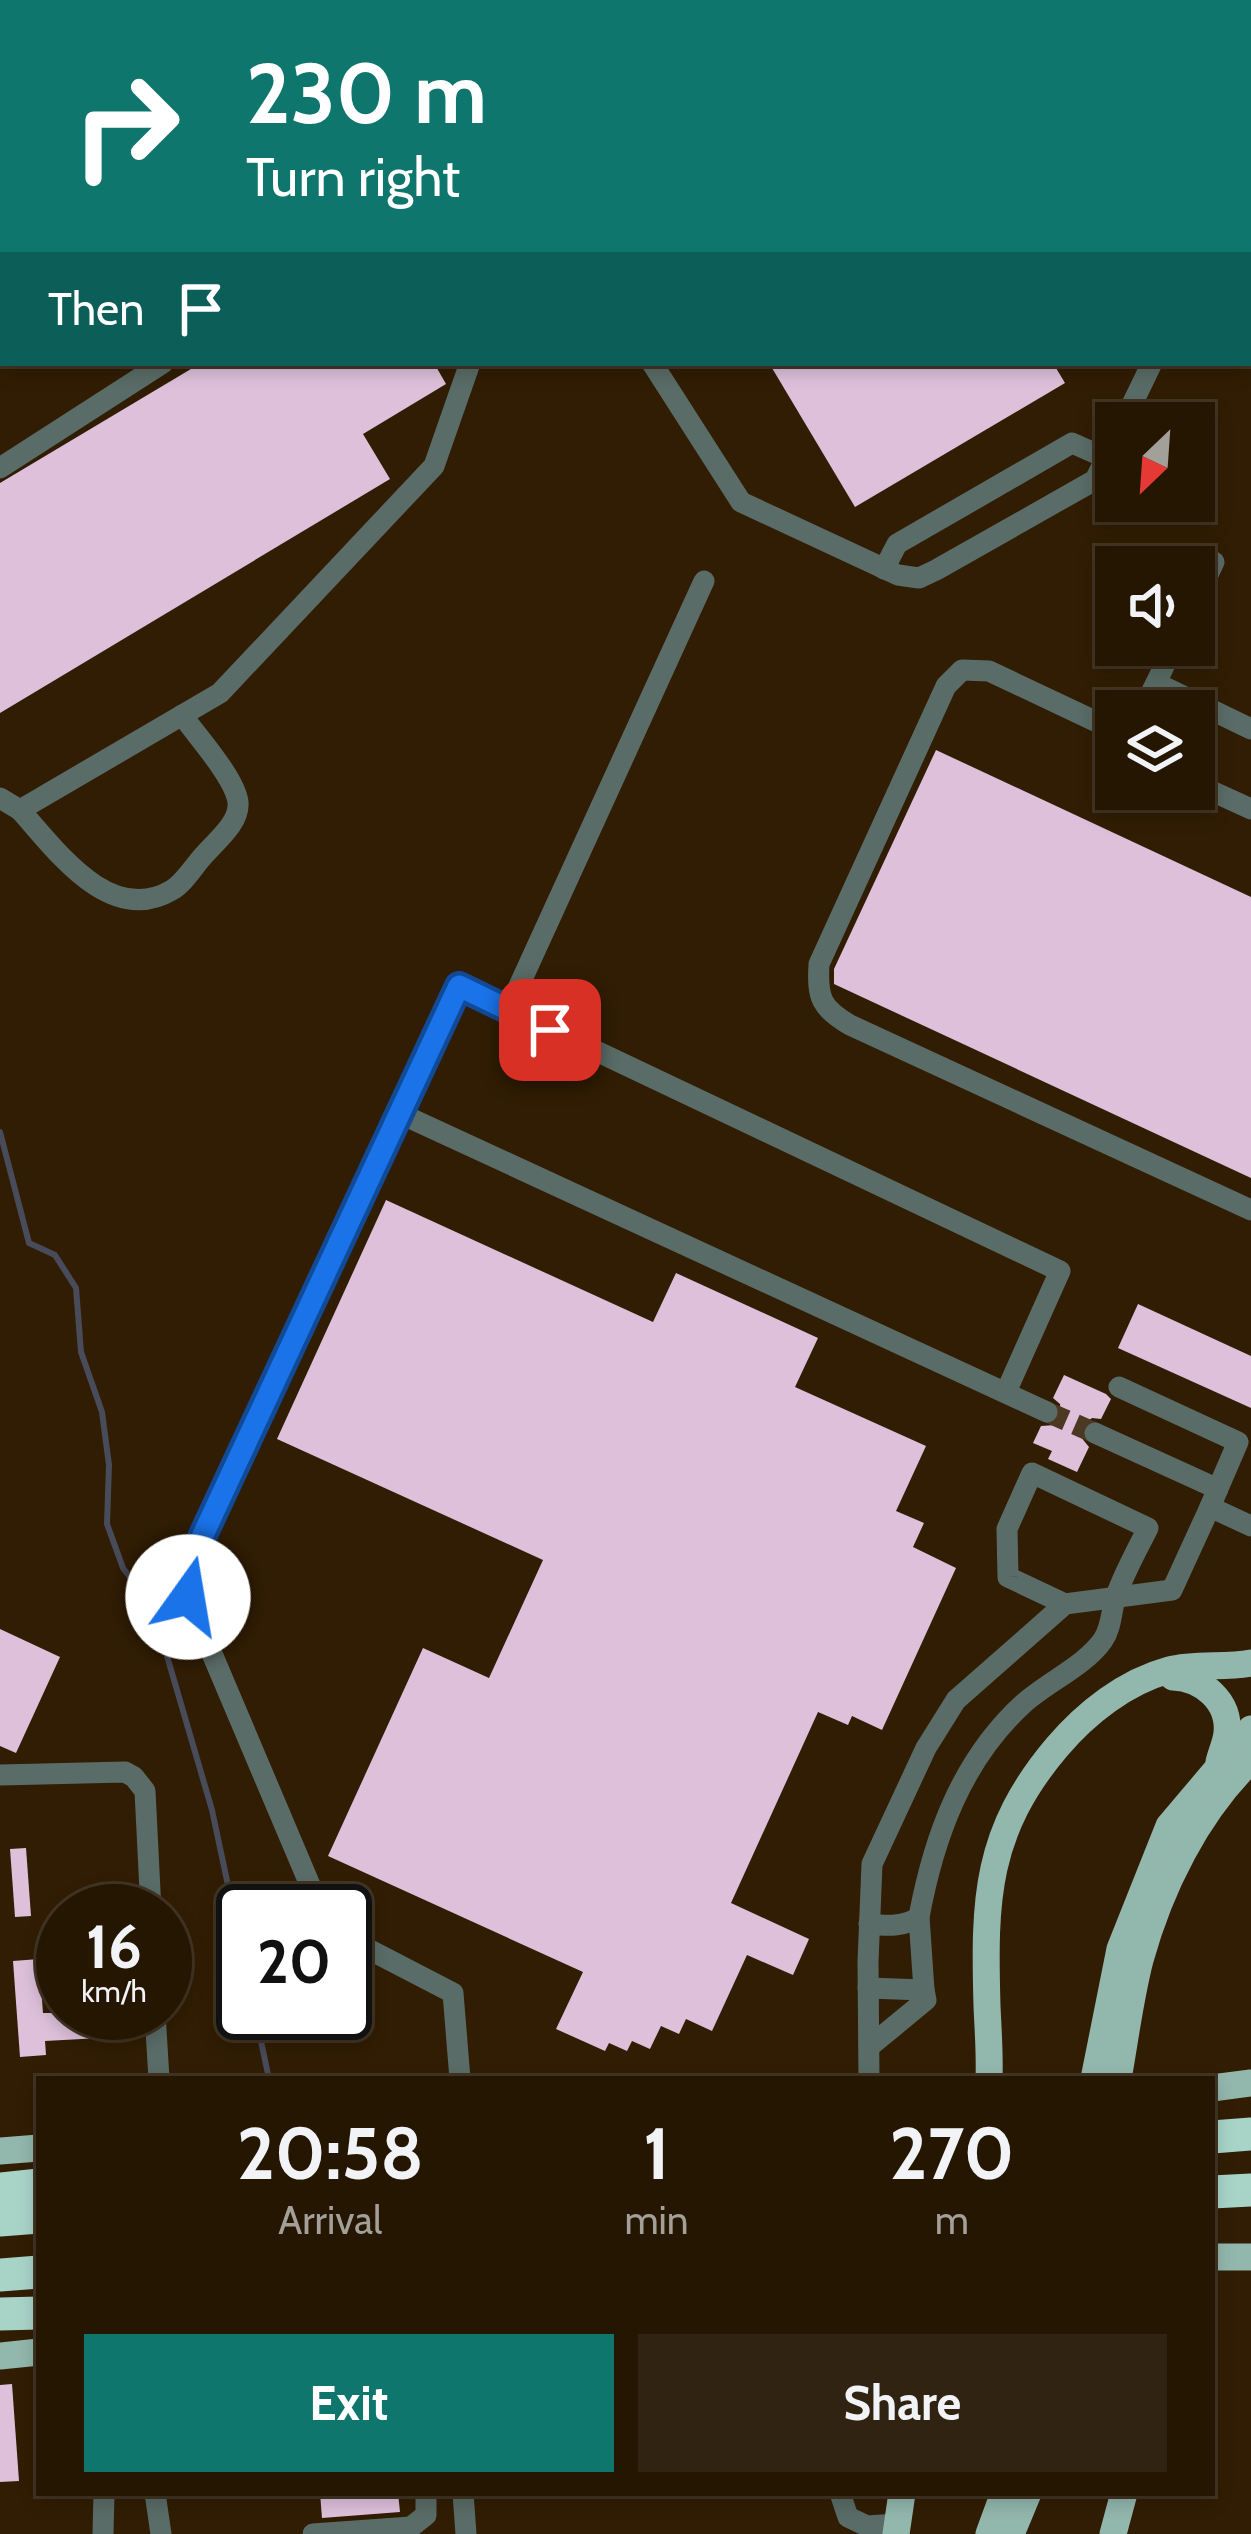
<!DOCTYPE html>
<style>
body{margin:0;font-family:Cabin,sans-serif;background:#312311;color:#f1f3f6;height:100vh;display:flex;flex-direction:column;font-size:45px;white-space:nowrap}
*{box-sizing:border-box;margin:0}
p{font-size:39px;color:#a39f99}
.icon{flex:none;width:66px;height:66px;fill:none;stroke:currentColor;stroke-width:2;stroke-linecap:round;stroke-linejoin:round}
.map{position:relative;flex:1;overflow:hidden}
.details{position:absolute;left:36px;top:2076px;width:1179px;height:420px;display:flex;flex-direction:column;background:#251602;border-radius:0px;box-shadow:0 6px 18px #0003,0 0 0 3px #423524}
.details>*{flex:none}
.top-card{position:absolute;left:0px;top:0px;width:1251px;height:366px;box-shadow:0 6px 18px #0003,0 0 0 3px #423524;background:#0f766e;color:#fff;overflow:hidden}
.needle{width:78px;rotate:205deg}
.buttons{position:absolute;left:1095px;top:402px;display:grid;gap:24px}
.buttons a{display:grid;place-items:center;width:120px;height:120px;border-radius:0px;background:#251602;box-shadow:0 6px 18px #0003,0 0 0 3px #423524;font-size:60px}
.speed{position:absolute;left:36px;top:1884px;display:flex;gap:24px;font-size:60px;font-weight:700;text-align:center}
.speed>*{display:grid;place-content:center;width:156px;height:156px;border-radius:50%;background:#251602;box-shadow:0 6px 18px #0003,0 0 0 3px #423524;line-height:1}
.speed small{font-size:30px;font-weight:400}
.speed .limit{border:6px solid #111;border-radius:18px;background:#fff;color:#111}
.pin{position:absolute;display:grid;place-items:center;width:102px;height:102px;color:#fff;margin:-51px;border-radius:24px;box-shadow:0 6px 18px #0006}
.me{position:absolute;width:132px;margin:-66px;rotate:13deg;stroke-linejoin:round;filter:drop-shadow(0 0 9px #0008)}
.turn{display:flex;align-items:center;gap:42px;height:252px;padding:0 48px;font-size:54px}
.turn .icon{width:156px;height:156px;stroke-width:2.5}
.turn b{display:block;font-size:84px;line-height:102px}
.then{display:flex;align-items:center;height:114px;padding:0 48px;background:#0003;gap:24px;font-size:45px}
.eta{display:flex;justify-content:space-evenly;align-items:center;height:204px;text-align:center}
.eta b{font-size:72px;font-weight:700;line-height:84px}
.button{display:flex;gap:24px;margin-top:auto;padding:24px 48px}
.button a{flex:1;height:138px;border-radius:0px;background:#0f766e;color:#fff;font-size:48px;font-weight:700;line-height:138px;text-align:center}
.button a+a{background:#312311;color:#f1f3f6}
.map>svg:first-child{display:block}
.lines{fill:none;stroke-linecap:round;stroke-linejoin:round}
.stream{stroke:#484b59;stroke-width:6}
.building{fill:#dec0db}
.minor-tunnel{stroke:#4c3921;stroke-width:21;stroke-dasharray:21 10;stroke-linecap:butt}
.minor{stroke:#5a6c67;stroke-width:21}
.major{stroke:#92b7ac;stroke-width:27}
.highway{stroke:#a8d4c8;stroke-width:33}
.route-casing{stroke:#114b97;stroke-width:30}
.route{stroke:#1a73e8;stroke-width:21}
</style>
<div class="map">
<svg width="1251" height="2534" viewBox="0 0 1251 2534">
<rect width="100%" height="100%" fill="#311d03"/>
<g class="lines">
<g class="stream">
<polyline points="0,1132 29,1243 55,1255 76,1288 81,1352 102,1412 109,1465 107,1524 123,1568 153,1608 212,1810 243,1956"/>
<polyline points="255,2013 269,2079"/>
</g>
</g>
<g class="building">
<polygon points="201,363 434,363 446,384 363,434 390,479 0,713 0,483"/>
<polygon points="769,363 1053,363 1065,383 855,507"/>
<polygon points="936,750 1251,897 1251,1178 834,984 834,969"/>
<polygon points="386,1200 653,1322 676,1273 818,1338 795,1387 926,1446 896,1511 924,1523 913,1547 956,1568 882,1730 852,1716 848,1725 818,1712 731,1903 809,1939 793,1975 747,1955 712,2031 686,2019 679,2034 661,2026 650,2049 632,2041 627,2051 609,2043 605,2051 556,2029 583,1972 328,1856 423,1648 489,1678 543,1560 277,1439"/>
<polygon points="1138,1304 1251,1356 1251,1408 1118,1348"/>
<polygon points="1064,1375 1106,1394 1111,1399 1101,1419 1092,1418 1082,1426 1080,1436 1089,1447 1077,1472 1048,1459 1052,1451 1033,1443 1041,1426 1055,1425 1061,1417 1060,1404 1053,1398"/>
<polygon points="0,1629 60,1657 16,1753 0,1746"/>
<polygon points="26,1848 31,1916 15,1917 10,1849"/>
<polygon points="39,1959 43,2013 135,2013 137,2036 45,2041 46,2055 20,2057 13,1961"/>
<polygon points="12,2384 19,2481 0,2482 0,2385"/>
<polygon points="320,2493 398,2493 400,2512 322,2518"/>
</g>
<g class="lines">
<polyline class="minor-tunnel" points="1047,1412 1095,1433"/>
<g class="minor">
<polyline points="491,0 494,3"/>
<polyline points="1083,0 1085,3"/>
<polyline points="0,1 4,3"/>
<polyline points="515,3 520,0"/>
<polyline points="578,3 583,0"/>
<polyline points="731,3 736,0"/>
<polyline points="0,166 3,164"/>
<polyline points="0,313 3,311"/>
<polyline points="0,355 3,353"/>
<polyline points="652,363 741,502 898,575 919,578 936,570 1095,480 1116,438"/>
<polyline points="1123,423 1152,363"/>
<polyline points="0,468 163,363"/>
<polyline points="884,569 897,544 1072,443 1106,458"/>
<polyline points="1194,604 1214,562"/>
<polyline points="1174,645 1156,683 1251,729"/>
<polyline points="1142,711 1156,683"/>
<path d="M1116,731l-127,-60 -27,-1 -16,16 -127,278c-2,34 2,44 31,61l401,185"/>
<polyline points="1194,783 1251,809"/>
<polyline points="0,798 20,810 220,693 434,466 470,363"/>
<path d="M20,810c36,40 90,117 152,80 12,-7 22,-24 32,-35 12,-14 36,-32 34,-53 -3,-24 -41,-66 -56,-87"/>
<polyline points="508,1010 704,581"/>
<polyline points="401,1114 1047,1412"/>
<polyline points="1119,1387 1238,1442 1210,1507"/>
<polyline points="1095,1433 1218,1489"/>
<polyline points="0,1775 125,1772 134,1777 145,1791 151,1911"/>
<polyline points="321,1911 188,1597 203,1537 459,986 1060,1271 1006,1392"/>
<polyline points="919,1917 924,1990"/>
<path d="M869,1924c18,2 35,3 50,-7 15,-81 43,-157 104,-213 23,-21 63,-39 80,-64 9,-13 8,-30 13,-44 8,-23 21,-46 32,-68l-116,-55 -25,56 1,48 57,27"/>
<polyline points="345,1937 453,1993 460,2079"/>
<polyline points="868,1988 924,1990 926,2000 869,2047"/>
<polyline points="155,2013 159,2079"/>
<polyline points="869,2079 868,1962 872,1864 926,1748 956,1700 1065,1604 1172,1590 1210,1507 1251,1526"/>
<polyline points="155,2493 161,2534"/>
<polyline points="463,2493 466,2534"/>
<polyline points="840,2493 848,2517 867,2526 897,2524"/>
<polyline points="103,2534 104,2493"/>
<polyline points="313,2534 411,2527 426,2515 426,2493"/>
</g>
<g class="major">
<path d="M1173,1677c29,1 57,24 54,56 -1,10 -6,20 -8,29"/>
<path d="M989,2079c1,-25 -1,-49 -2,-73 -3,-106 -2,-174 70,-259 29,-34 68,-65 112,-77 26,-7 55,-2 82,-7"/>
<polyline points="1094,2079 1120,1949 1169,1826 1251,1729"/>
<path d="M1118,2079c7,-39 12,-80 22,-119 20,-73 57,-147 111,-200"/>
<polyline points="1212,2088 1251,2083"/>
<polyline points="0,2151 39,2148"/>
<polyline points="1212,2257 1251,2257"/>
<polyline points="0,2356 39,2352"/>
<polyline points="896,2534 902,2493"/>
<polyline points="989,2534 1004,2493"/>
<polyline points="1011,2534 1028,2493"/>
<polyline points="1113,2534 1124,2493"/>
</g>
<g class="highway">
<polyline points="1212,2137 1251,2134"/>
<polyline points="0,2189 39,2185"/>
<polyline points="1212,2192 1251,2190"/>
<polyline points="0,2220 39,2217"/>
<polyline points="0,2275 39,2272"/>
<polyline points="0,2314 39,2313"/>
</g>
</g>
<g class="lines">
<g class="route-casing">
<polyline id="route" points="188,1597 202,1537 459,986 550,1030"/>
</g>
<use href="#route" class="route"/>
</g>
</svg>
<div class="buttons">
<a><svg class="needle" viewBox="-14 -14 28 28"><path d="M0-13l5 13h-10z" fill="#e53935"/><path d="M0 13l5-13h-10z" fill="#a39f99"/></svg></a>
<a><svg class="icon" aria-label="sound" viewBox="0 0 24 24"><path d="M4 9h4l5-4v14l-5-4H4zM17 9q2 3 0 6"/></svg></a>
<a><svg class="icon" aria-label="layers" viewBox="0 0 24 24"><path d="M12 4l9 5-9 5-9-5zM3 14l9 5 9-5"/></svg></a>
</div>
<div class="speed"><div>16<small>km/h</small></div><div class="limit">20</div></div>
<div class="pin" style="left:550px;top:1030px;background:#d93025"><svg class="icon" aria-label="arrive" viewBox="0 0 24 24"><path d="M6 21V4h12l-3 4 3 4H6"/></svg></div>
<svg class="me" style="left:188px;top:1597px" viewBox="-20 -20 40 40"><circle r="19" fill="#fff"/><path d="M0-13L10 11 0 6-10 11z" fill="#1a73e8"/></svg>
<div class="top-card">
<div class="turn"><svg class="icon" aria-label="right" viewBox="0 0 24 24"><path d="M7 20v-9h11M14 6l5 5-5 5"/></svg><div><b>230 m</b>Turn right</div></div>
<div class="then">Then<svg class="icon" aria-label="arrive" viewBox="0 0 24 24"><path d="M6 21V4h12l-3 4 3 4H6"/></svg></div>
</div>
<section class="details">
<div class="eta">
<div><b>20:58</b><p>Arrival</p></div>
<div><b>1</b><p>min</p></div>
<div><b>270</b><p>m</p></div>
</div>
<div class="button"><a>Exit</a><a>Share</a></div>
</section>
</div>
